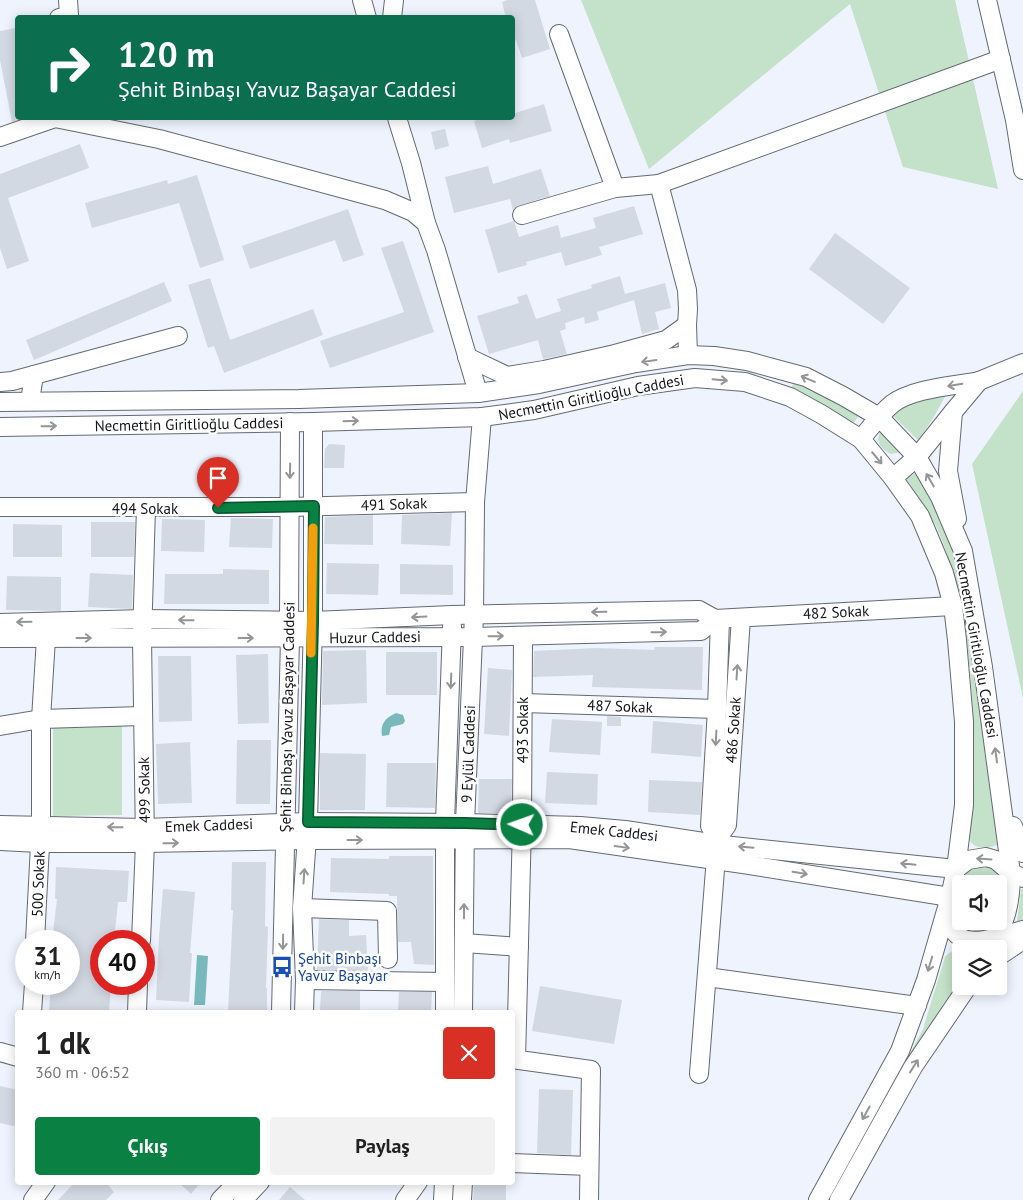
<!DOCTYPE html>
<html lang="tr">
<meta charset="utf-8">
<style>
body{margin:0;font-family:"PT Sans",sans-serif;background:#f2f2f2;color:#222;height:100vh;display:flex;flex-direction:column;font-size:19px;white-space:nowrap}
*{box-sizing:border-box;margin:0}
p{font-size:16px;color:#767676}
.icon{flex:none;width:28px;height:28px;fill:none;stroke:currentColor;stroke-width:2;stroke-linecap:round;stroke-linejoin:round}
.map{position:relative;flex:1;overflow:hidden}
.details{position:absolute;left:15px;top:1010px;width:500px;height:175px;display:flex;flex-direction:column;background:#fff;border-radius:5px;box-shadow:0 2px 12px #0003}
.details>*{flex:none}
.top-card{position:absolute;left:15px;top:15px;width:500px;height:105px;border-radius:5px;box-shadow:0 2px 12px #0003;background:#0b6e4f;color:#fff;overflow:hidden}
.tools{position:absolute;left:952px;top:875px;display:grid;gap:10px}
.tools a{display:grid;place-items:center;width:55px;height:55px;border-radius:5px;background:#fff;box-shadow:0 2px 12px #0003;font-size:25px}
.speed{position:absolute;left:15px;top:930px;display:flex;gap:10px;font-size:25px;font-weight:700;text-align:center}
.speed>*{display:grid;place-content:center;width:65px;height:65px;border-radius:50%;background:#fff;box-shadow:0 2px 12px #0003;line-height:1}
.speed small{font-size:12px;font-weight:400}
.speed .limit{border:8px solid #d22;background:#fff;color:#111}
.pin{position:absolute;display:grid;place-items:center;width:42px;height:42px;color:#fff;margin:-51px -21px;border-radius:50% 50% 50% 0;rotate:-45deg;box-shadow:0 0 5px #0007}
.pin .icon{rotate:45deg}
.me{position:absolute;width:55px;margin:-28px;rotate:272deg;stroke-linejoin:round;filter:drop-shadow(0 0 4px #0008)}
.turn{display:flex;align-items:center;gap:18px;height:105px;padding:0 20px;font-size:22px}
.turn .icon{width:65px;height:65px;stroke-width:2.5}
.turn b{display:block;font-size:35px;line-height:42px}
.round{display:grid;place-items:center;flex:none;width:52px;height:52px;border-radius:5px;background:#f2f2f2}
.overview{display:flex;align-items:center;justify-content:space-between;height:85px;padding:0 20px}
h1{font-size:30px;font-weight:700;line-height:38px}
.button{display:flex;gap:10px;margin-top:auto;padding:10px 20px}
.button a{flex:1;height:58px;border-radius:5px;background:#0b8043;color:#fff;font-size:20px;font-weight:700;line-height:58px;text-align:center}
.button a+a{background:#f2f2f2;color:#222}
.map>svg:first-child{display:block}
.green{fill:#c4e1c9}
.water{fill:#79b8bb}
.building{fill:#d3d9e3}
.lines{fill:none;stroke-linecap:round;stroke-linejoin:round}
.minor-casing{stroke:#646972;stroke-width:20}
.minor{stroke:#fff;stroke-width:18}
.oneway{stroke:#949597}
.route-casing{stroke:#07532c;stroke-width:12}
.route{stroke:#0b8043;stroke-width:9}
.slow{stroke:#f59e0b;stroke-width:9}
.labels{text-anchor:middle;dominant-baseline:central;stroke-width:5;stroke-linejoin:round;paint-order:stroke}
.street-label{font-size:15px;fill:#121417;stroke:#fff}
.transit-label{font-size:15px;fill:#164399;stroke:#fff;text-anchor:start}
</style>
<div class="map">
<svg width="1023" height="1200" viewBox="0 0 1023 1200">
<rect width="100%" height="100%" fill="#eef3fe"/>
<g class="green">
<polygon points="581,0 955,0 998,189 903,167 850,4 649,169"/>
<polygon points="795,379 860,414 853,424 791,389"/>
<polygon points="1023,391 1023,698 972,464"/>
<path d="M946,395l-14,25 -14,20 -26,-25c16,-13 33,-18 54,-20z"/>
<path d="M882,429l21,23 -12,2c-11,-5 -17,-14 -9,-25z"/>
<path d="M917,472l28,55 15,50 6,33 16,121 18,113c-9,4 -26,7 -31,-5 -4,-11 3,-26 4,-37 1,-16 1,-33 1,-49 -1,-74 -7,-158 -38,-227 -8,-16 -20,-32 -30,-48z"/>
<polygon points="53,726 122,726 122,815 53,816"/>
<path d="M978,865c28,3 25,22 21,43v-24h-38v37h35l-1,4c-12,8 -35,12 -38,-9 -2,-12 3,-28 5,-40z"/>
<polygon points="1023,889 1023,921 1017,922 1021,890"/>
<polygon points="958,948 961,950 961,984 894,1084 923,1029 945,957 949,953"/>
</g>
<g class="water">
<path d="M396,713l7,2 2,6 -2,3 -12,3 -2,8 -7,1c-2,-12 3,-18 14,-23z"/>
<polygon points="197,955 208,956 205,1005 194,1005"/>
</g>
<g class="building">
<polygon points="507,0 535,0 550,49 522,58 516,40 512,41 512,18 506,18 502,2"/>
<polygon points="16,28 18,36 18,120 12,122 0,60 0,31"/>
<polygon points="544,104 552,131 510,143 509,139 482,148 474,121 484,118 512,118 512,114"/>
<polygon points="445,129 449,146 435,150 431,132"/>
<polygon points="80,144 89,168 8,198 29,261 7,269 0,248 0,174"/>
<polygon points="488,166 493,184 541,169 550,196 519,205 513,210 510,199 454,213 445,177"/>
<polygon points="197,175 224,260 200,268 179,203 92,228 85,203 167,180 168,184"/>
<polygon points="634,206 643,234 599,247 602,255 565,266 561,252 526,262 527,265 498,273 485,230 514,221 519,237 558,225 561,238 596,228 593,218"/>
<polygon points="348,209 364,255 343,262 335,240 250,269 242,246"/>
<polygon points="835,233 910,288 883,324 809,269"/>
<polygon points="403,241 434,332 330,368 320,341 404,312 381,248"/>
<polygon points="620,276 625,294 665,283 671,308 655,312 659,329 642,334 634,300 597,312 599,320 585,324 584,317 565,323 566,329 560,331 567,354 543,359 538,340 489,354 477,316 519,303 517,297 527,294 536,319 561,311 557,299 592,288 591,285"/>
<polygon points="210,278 230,340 313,309 323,335 224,373 214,346 208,348 188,285"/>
<polygon points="164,282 172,301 34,360 26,340"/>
<polygon points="329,444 345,445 344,468 324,468 325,449"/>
<polygon points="452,513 450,546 401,544 402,515"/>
<polygon points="373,515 373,545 324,544 325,517"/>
<polygon points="231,518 273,519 272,548 229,547"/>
<polygon points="162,519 205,520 204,552 161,551"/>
<polygon points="91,522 135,522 134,557 91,557"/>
<polygon points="13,524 62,525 62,557 13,557"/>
<polygon points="327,563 379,564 378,595 326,594"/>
<polygon points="400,564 453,565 453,595 400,594"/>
<polygon points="223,569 269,570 269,604 164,604 165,574 223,574"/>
<polygon points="90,573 133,575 132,609 88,607"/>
<polygon points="7,576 61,577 61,611 6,610"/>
<polygon points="655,647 703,647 702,690 592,687 593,675 533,677 534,651 597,648 654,650"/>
<polygon points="366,650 367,703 322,705 323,651"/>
<rect x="386" y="652" width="51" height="43"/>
<polygon points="268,654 269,723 238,724 236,655"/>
<polygon points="158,656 191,656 192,721 159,722"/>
<polygon points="488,668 512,670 509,736 484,734"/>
<polygon points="607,716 621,717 621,726 607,726"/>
<polygon points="552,719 602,722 600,755 549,752"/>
<polygon points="653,721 703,725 701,757 651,753"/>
<polygon points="237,740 271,740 270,804 236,804"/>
<polygon points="190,742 192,803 158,804 156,744"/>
<polygon points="320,753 366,754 365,810 320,810"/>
<polygon points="387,763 436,763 435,808 386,807"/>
<polygon points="547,772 598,774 597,805 545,803"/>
<polygon points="479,779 512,779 511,814 478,813"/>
<polygon points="649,780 702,782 700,815 648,812"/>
<polygon points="389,856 433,856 434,965 414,964 411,942 398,942 397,896 389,896 389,894 330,892 331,858 389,859"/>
<polygon points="232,862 266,862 265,926 268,927 266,988 267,988 267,1012 228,1012 233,910 231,910"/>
<polygon points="56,867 129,871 127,902 118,902 114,941 101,941 101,984 111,984 109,1012 49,1012 51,984 69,984 69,941 52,941 57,899 55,899"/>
<polygon points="163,889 195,892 190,953 192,953 189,1002 156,1000 159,937"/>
<polygon points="319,919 349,920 349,936 366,935 368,970 317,970"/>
<polygon points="540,986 622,1000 614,1044 532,1031"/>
<polygon points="321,991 360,991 360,1012 320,1012"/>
<polygon points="399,992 432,992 431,1012 398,1012"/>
<polygon points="0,1086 18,1090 18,1127 0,1123"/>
<polygon points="539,1089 573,1090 571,1155 537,1153"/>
<polygon points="75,1182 105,1182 114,1192 106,1200 58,1200"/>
<polygon points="178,1182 201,1182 191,1194"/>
<polygon points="474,1182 506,1182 506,1200 473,1200"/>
<polygon points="290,1187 305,1200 279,1200"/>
</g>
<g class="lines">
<g class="minor-casing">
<g id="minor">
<polyline points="362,0 367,18"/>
<polyline points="987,0 1015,120 1023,170"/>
<polyline points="59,18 69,15 68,0"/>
<polyline points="392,18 394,0"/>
<polyline points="559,34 615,188 659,184"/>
<polyline points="397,118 411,163 426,223"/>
<polyline points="0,137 55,118 159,139 385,200 413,212 426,223 436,250 478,393"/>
<polyline points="522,215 615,188"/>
<polyline points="688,355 687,325 688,309 687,290 659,184 1001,59"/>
<polyline points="467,357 507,376 544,370 615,354 666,340 687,325"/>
<polyline points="979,381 1023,363"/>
<polyline points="0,382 12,381 34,375"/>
<polyline points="30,401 34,375 178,336"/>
<path d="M0,402l299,-3 179,-6 61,-9 97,-21 52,-8 26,1 33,5 59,16 37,19 36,21 38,40 23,40 23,54 20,116 28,206c0,33 -6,47 -19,76"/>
<polyline points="0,427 313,422 482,417 534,410 638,386 695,378 745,382 790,397 821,414 861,439 893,478 920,516 944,573 953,606 957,640 964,722 964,805 956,869 950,897 926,980 900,1051 818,1200"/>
<path d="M861,439c10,-12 19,-25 31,-35 21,-16 62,-18 87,-23l-26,31 -5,59 9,48"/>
<polyline points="893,478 917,457 953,412"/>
<polyline points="0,507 289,507 475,502"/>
<polyline points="0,623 143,619 313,621 452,615 699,610 715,619 953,606"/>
<polyline points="0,638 473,637 701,631 715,619"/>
<polyline points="523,703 717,709"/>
<polyline points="0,726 41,719 142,716"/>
<polyline points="0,825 144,828 308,822 465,823 580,826 625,830 723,845 956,869"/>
<polyline points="1013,826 1023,853"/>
<polyline points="717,839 727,825 741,618"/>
<polyline points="0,841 39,843 145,843 307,840 569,839 743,864 950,897"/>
<polyline points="956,869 968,860 986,857 996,860 1011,873 1023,878"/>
<polyline points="302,908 387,911 388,959"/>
<path d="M945,918c4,6 8,14 15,19 15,10 46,-3 63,-7"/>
<polyline points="35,941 41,826 41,719 46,638"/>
<polyline points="141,941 145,843 142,638 146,508"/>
<polyline points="464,943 519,947"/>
<polyline points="999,956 1023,940"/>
<polyline points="707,977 917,1006"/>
<polyline points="305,980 445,982"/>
<polyline points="32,1012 34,984"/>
<polyline points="137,1012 138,984"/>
<polyline points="281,1012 290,638 289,621 290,422"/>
<polyline points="304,1012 305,980 302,908 308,822 313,621 313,422"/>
<polyline points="445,1012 445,823 452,626"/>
<polyline points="463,1012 465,823 474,615 475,502 482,417"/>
<polyline points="0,1052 18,1057"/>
<polyline points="512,1059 591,1070 589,1200"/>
<polyline points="516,1059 522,825 523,636"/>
<polyline points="699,1074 717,844 717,839 710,826 717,709 720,619"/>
<polyline points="512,1163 589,1166"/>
<polyline points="33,1200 46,1182"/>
<polyline points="220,1200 238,1182"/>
<polyline points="243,1200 260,1182"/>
<polyline points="405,1200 418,1182"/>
<polyline points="443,1200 444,1182"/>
<polyline points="462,1200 463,1182"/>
<polyline points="839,1200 913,1067 968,986"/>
</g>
</g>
<use href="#minor" class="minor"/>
</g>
<defs><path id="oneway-shaft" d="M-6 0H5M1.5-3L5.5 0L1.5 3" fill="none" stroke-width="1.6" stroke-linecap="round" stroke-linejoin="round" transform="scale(1.25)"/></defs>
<g class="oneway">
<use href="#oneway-shaft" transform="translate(649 361) rotate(172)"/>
<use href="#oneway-shaft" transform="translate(808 379) rotate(-157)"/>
<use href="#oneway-shaft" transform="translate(720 380) rotate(5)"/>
<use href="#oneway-shaft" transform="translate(955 385) rotate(171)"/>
<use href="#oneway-shaft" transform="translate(351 421) rotate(-2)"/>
<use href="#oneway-shaft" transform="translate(49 426) rotate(-1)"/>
<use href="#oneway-shaft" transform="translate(877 458) rotate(50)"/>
<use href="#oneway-shaft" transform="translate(290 471) rotate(91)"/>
<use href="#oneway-shaft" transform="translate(930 480) rotate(-120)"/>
<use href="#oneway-shaft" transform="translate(599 612) rotate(179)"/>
<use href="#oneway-shaft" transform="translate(419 617) rotate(177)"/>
<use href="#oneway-shaft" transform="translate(186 620) rotate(-179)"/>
<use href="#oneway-shaft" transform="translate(24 622) rotate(179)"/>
<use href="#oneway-shaft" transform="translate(659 632) rotate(-1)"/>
<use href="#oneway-shaft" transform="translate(496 636) rotate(-1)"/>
<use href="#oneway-shaft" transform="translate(84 638)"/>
<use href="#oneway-shaft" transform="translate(246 638)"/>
<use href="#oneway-shaft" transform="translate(737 672) rotate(-86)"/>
<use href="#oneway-shaft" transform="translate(451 681) rotate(92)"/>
<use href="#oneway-shaft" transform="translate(716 738) rotate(93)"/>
<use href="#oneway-shaft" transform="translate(996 755) rotate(-98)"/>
<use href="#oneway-shaft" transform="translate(115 827) rotate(-179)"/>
<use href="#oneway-shaft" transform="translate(355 840)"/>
<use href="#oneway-shaft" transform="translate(171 843) rotate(-1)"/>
<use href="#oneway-shaft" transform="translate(622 847) rotate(8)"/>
<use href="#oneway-shaft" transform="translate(746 847) rotate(-175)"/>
<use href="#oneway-shaft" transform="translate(984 859) rotate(-176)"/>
<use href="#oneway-shaft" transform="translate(908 864) rotate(-174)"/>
<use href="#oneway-shaft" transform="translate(800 873) rotate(9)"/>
<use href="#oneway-shaft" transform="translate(304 876) rotate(-86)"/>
<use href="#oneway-shaft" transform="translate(464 911) rotate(-90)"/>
<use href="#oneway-shaft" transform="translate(283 942) rotate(91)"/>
<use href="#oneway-shaft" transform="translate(930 964) rotate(107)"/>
<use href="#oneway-shaft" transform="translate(914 1066) rotate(-58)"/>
<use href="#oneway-shaft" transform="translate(866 1113) rotate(119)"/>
</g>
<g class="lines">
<g class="route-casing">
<polyline id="route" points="218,508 314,506 313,621 308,822 465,823 522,825"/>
</g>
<use href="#route" class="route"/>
<polyline class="slow" points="311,653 313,528"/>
</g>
<defs>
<g id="bus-bare" transform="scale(1.725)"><path d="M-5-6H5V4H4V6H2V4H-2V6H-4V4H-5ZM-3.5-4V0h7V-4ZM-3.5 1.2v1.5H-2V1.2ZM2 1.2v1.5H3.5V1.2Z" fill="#1a4fb4" stroke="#fff" stroke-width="2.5" paint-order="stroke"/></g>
</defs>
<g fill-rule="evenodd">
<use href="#bus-bare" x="282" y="967"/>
</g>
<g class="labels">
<g class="street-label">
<text transform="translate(591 397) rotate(-11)">Necmettin Giritlioğlu Caddesi</text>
<text transform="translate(189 424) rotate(-1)">Necmettin Giritlioğlu Caddesi</text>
<text transform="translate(394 504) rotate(-2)">491 Sokak</text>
<text x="145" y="508">494 Sokak</text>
<text transform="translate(836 612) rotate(-3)">482 Sokak</text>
<text transform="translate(375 637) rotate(-1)">Huzur Caddesi</text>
<text transform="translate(977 645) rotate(80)">Necmettin Giritlioğlu Caddesi</text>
<text transform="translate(620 706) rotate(2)">487 Sokak</text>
<text transform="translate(287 717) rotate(-89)">Şehit Binbaşı Yavuz Başayar Caddesi</text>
<text transform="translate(522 730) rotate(-90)">493 Sokak</text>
<text transform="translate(733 730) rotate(-86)">486 Sokak</text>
<text transform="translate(468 754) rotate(-88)">9 Eylül Caddesi</text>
<text transform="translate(144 790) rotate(-91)">499 Sokak</text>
<text transform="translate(209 825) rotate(-2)">Emek Caddesi</text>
<text transform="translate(614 831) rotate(6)">Emek Caddesi</text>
<text transform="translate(38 884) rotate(-88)">500 Sokak</text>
</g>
<g class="transit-label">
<text x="298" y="958">Şehit Binbaşı<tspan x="298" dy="17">Yavuz Başayar</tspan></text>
</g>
</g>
</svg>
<div class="tools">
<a><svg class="icon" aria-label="sound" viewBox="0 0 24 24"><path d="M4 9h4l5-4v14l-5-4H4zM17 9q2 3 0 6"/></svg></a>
<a><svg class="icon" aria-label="layers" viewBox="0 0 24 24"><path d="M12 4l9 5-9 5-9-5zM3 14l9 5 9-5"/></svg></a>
</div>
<div class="speed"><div>31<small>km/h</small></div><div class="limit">40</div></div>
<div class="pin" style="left:218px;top:508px;background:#d93025"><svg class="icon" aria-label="arrive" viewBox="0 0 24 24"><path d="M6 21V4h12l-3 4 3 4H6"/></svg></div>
<svg class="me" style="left:522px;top:825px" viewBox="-20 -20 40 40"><circle r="17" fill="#0b8043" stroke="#fff" stroke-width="3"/><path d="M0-11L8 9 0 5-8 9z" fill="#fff"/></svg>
<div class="top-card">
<div class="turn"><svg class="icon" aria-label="right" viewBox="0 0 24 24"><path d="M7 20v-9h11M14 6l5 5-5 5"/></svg><div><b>120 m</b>Şehit Binbaşı Yavuz Başayar Caddesi</div></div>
</div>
<section class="details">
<div class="overview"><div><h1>1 dk</h1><p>360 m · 06:52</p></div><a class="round" style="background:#d93025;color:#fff"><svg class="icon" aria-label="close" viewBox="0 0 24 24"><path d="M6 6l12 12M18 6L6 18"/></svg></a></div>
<div class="button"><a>Çıkış</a><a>Paylaş</a></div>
</section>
</div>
